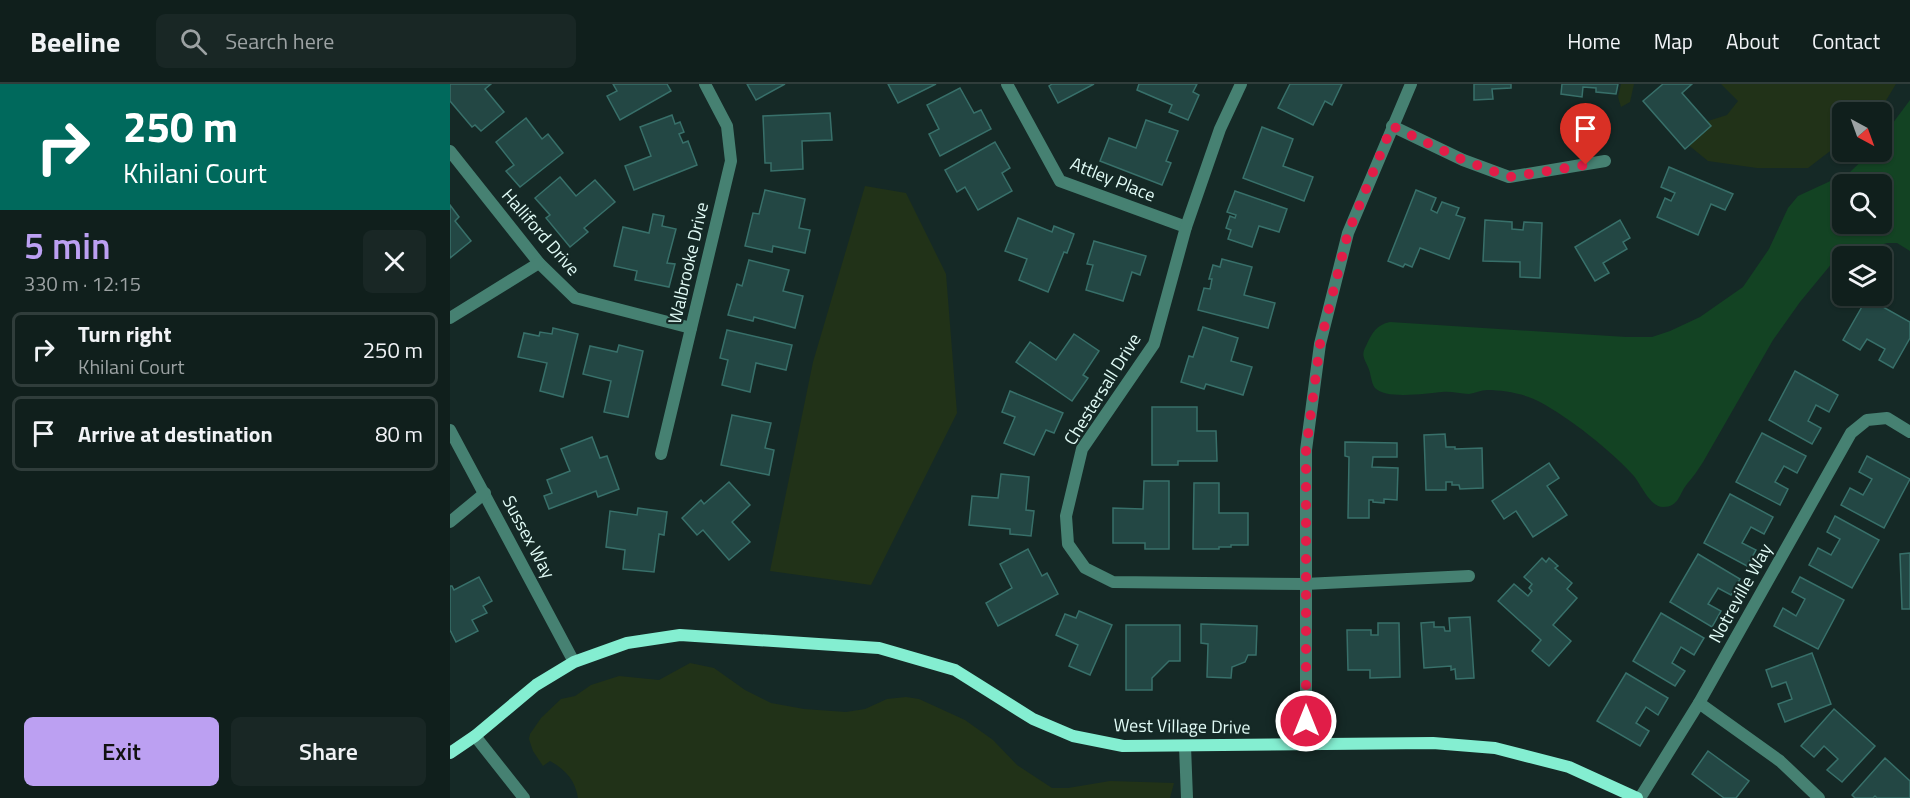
<!DOCTYPE html>
<meta charset="utf-8">
<style>
body{margin:0;font-family:"Titillium Web",sans-serif;background:#192725;color:#f1f3f6;height:100vh;display:flex;flex-direction:column;font-size:22px;white-space:nowrap}
*{box-sizing:border-box;margin:0}
p{font-size:20px;color:#9ca2a3}
.icon{flex:none;width:33px;height:33px;fill:none;stroke:currentColor;stroke-width:2;stroke-linecap:round;stroke-linejoin:round}
.map{position:relative;flex:1;overflow:hidden}
.details{display:flex;flex-direction:column;background:#101f1c;width:450px}
.details>*{flex:none}
.top-card{background:#00695c;color:#fff;overflow:hidden}
.needle{width:39px;rotate:139deg}
.fabs{position:absolute;left:1382px;top:18px;display:grid;gap:12px}
.fabs a{display:grid;place-items:center;width:60px;height:60px;border-radius:9px;background:#101f1c;box-shadow:0 2px 4px #0004,0 0 0 2px #303d3b;font-size:30px}
.pin{position:absolute;display:grid;place-items:center;width:51px;height:51px;color:#fff;margin:-62px -26px;border-radius:50% 50% 50% 0;rotate:-45deg;box-shadow:0 0 6px #0007}
.pin .icon{rotate:45deg}
.me{position:absolute;width:66px;margin:-33px;rotate:0deg;stroke-linejoin:round;filter:drop-shadow(0 0 4px #0008)}
.turn{display:flex;align-items:center;gap:21px;height:126px;padding:0 24px;font-size:27px}
.turn .icon{width:78px;height:78px;stroke-width:2.5}
.turn b{display:block;font-size:42px;line-height:51px}
.round{display:grid;place-items:center;flex:none;width:63px;height:63px;border-radius:9px;background:#192725}
.summary{display:flex;align-items:center;justify-content:space-between;height:102px;padding:0 24px}
h1{font-size:36px;font-weight:600;line-height:45px;color:#bca0f2}
.action{display:flex;gap:12px;margin-top:auto;padding:12px 24px}
.action a{flex:1;height:69px;border-radius:9px;background:#bca0f2;color:#111;font-size:24px;font-weight:600;line-height:69px;text-align:center}
.action a+a{background:#192725;color:#f1f3f6}
ul{padding:0;list-style:none}
li{display:flex;align-items:center;gap:18px;height:75px;margin:0 12px 9px;padding:0 12px;border:3px solid #303d3b;border-radius:9px}
li div{flex:1}
li b{display:block;font-size:22px}
li em{font-style:normal}
header{display:flex;align-items:center;gap:36px;box-sizing:border-box;height:84px;padding:0 30px;background:#101f1c;border-bottom:2px solid #303d3b}
header strong{font-size:28px}
nav{display:flex;gap:33px;margin-inline-start:auto;font-size:21px}
.search{width:420px;height:54px;background:#192725;display:flex;align-items:center;gap:15px;box-sizing:border-box;padding:0 21px;border-radius:9px;color:#9ca2a3;font-size:22px}
main{display:flex;flex:1;min-height:0}
.map>svg:first-child{display:block}
.green{fill:#213218}
.water{fill:#134323;fill-rule:evenodd}
.building{fill:#234744;stroke:#38706a;stroke-width:1.5}
.lines{fill:none;stroke-linecap:round;stroke-linejoin:round}
.street{stroke:#468172;stroke-width:12}
.secondary{stroke:#84eed1;stroke-width:12}
.route{stroke:#e11d48;stroke-width:10;stroke-dasharray:0 18}
.labels{text-anchor:middle;dominant-baseline:central;stroke-width:4.5;stroke-linejoin:round;paint-order:stroke}
.street-label{font-size:18px;fill:#e1fbf6;stroke:#152926}
</style>
<header>
<strong>Beeline</strong>
<div class="search"><svg class="icon" aria-label="search" viewBox="0 0 24 24"><circle cx="10" cy="10" r="6"/><path d="M15 15l6 6"/></svg>Search here</div>
<nav><a>Home</a><a>Map</a><a>About</a><a>Contact</a></nav>
</header>
<main>
<section class="details">
<div class="top-card">
<div class="turn"><svg class="icon" aria-label="right" viewBox="0 0 24 24"><path d="M7 20v-9h11M14 6l5 5-5 5"/></svg><div><b>250 m</b>Khilani Court</div></div>
</div>
<div class="summary"><div><h1>5 min</h1><p>330 m · 12:15</p></div><a class="round"><svg class="icon" aria-label="close" viewBox="0 0 24 24"><path d="M6 6l12 12M18 6L6 18"/></svg></a></div>
<ul>
<li><svg class="icon" aria-label="right" viewBox="0 0 24 24"><path d="M7 20v-9h11M14 6l5 5-5 5"/></svg><div><b>Turn right</b><p>Khilani Court</p></div><em>250 m</em></li>
<li><svg class="icon" aria-label="arrive" viewBox="0 0 24 24"><path d="M6 21V4h12l-3 4 3 4H6"/></svg><div><b>Arrive at destination</b></div><em>80 m</em></li>
</ul>
<div class="action"><a>Exit</a><a>Share</a></div>
</section>
<div class="map">
<svg width="1460" height="714" viewBox="0 0 1460 714">
<rect width="100%" height="100%" fill="#152926"/>
<g class="green">
<polygon points="1171,0 1184,0 1180,18 1171,23 1168,13"/>
<polygon points="1271,0 1446,0 1429,28 1392,28 1392,58 1358,84 1307,84 1258,77 1236,59 1242,42 1277,31 1288,17"/>
<polygon points="415,102 456,109 496,190 507,329 421,501 320,487 363,278"/>
<path d="M240,579l24,5 31,22 26,13 33,6 42,3 19,-3 22,-10 19,-2 13,2 46,21 28,20 24,25 35,23h16l42,-7 64,2 -4,15h-592c-3,-18 -12,-28 -28,-37l-7,5 -10,-15 -4,-12 1,-5 11,-16 20,-19 14,-3 16,-11 28,-9 40,4z"/>
</g>
<path class="water" d="M1460,16v151l-13,-8h-10l-45,13 -9,6 -33,40 -27,38 -70,122c-5,8 -10,15 -16,22 -8,10 -8,23 -24,23 -13,0 -22,-23 -30,-32 -24,-26 -62,-56 -93,-73 -14,-8 -36,-12 -53,-12 -6,0 -12,3 -18,4 -9,0 -18,-3 -27,-2 -14,1 -56,8 -67,-4 -4,-5 -4,-15 -7,-21 -4,-9 -7,-12 -2,-21 6,-13 10,-21 24,-24l236,15h26l18,-6 30,-14 43,-30 26,-38 19,-41 10,-12 52,-24 21,-20h10v-13zM1392,100h39v40h-39z"/>
<g class="building">
<polygon points="0,0 41,0 35,5 54,28 31,47 25,41 22,43 0,17"/>
<polygon points="163,0 217,0 221,7 170,36 157,12 167,7"/>
<polygon points="297,0 335,0 306,16"/>
<polygon points="438,0 486,0 448,19"/>
<polygon points="602,0 644,0 608,19 599,2"/>
<polygon points="689,0 747,0 743,8 749,11 738,36 719,28 722,21 687,6"/>
<polygon points="840,0 892,0 882,21 875,17 863,41 828,24"/>
<polygon points="1024,0 1061,0 1061,4 1042,5 1043,15 1024,16"/>
<polygon points="1112,0 1168,0 1166,10 1146,8 1146,4 1133,3 1132,13 1111,10"/>
<polygon points="1213,0 1242,0 1232,9 1261,42 1235,65 1193,17"/>
<polygon points="510,4 524,29 531,26 541,45 490,72 479,50 489,45 477,21"/>
<polygon points="380,29 382,56 352,57 353,85 321,87 321,79 315,79 313,32"/>
<polygon points="222,31 225,40 230,38 234,48 229,50 233,59 238,57 247,81 184,106 175,82 201,72 190,43"/>
<polygon points="76,34 92,55 98,50 113,69 70,103 56,87 64,81 46,58"/>
<polygon points="696,36 728,47 716,77 721,79 712,101 650,77 659,54 686,64"/>
<polygon points="812,43 843,55 833,82 863,93 854,117 793,94"/>
<polygon points="545,58 560,84 552,89 562,107 528,126 515,103 507,108 495,86"/>
<polygon points="1219,83 1283,110 1275,126 1261,120 1248,151 1207,133 1215,114 1221,117 1225,109 1211,103"/>
<polygon points="110,93 126,112 145,96 165,118 134,144 138,148 120,163 96,134 100,131 85,114"/>
<polygon points="315,106 355,115 349,144 360,146 355,169 323,162 322,168 295,162 303,129 309,130"/>
<polygon points="966,106 986,114 981,126 987,129 992,118 1009,124 1006,131 1015,134 999,175 970,164 962,183 955,180 953,183 938,177"/>
<polygon points="785,107 837,125 829,148 809,142 802,163 778,155 781,146 776,144 780,132 785,134 786,131 777,128"/>
<polygon points="0,121 9,133 5,137 21,157 0,174"/>
<polygon points="203,130 214,132 212,142 226,145 217,179 225,180 219,203 185,196 187,187 164,182 173,143 199,149"/>
<polygon points="568,134 602,148 604,142 624,150 617,169 614,168 598,208 569,196 577,175 555,167"/>
<polygon points="1035,136 1062,138 1062,145 1073,146 1074,138 1092,139 1090,194 1070,193 1070,178 1033,177"/>
<polygon points="1170,136 1180,154 1173,158 1177,165 1153,179 1159,189 1145,197 1125,163"/>
<polygon points="644,157 696,172 690,191 682,188 673,217 636,206 643,181 637,180"/>
<polygon points="772,175 802,183 794,211 825,219 818,244 748,226 754,204 760,205 762,195 759,195 763,181 770,183"/>
<polygon points="299,176 339,186 333,207 353,212 345,244 304,233 303,237 278,231 287,200 292,202"/>
<polygon points="1417,214 1460,238 1460,254 1443,284 1429,276 1435,265 1417,255 1410,266 1393,256"/>
<polygon points="753,243 788,254 781,277 802,283 793,311 756,300 754,305 731,298 739,272 743,273"/>
<polygon points="103,244 128,250 113,313 90,307 97,279 68,273 74,249 89,252 90,248 102,250"/>
<polygon points="277,246 342,261 336,286 306,279 300,308 272,301 278,276 270,274"/>
<polygon points="624,250 649,267 633,291 638,294 622,317 566,278 580,258 606,276"/>
<polygon points="169,261 193,267 178,333 154,328 161,297 133,290 140,262 167,268"/>
<polygon points="1345,287 1388,311 1379,328 1366,321 1358,337 1371,344 1362,360 1319,336"/>
<polygon points="560,307 613,329 604,349 596,346 584,371 554,359 565,333 552,328"/>
<polygon points="702,323 747,323 747,347 766,347 767,377 728,377 728,381 702,381"/>
<polygon points="282,331 321,339 315,364 324,366 319,391 271,381"/>
<polygon points="1312,349 1356,372 1347,389 1334,382 1325,398 1338,405 1330,421 1286,398"/>
<polygon points="995,350 996,363 1005,363 1005,365 1032,364 1033,404 1010,405 1009,401 1002,401 1002,398 996,398 996,406 976,406 974,351"/>
<polygon points="142,353 150,374 157,372 169,405 148,413 146,407 99,425 94,412 102,409 97,396 120,387 111,365"/>
<polygon points="895,358 947,359 947,373 923,373 922,383 948,384 947,416 934,415 934,419 923,418 923,416 919,416 919,434 898,434 899,373 895,372"/>
<polygon points="1417,372 1460,395 1434,444 1391,421 1400,404 1413,411 1422,395 1409,388"/>
<polygon points="1099,379 1109,394 1097,402 1117,431 1083,453 1066,427 1054,435 1042,417"/>
<polygon points="551,390 579,393 576,426 584,427 581,452 560,450 560,445 519,441 522,412 548,414"/>
<polygon points="694,397 719,397 719,465 695,465 695,459 663,459 663,424 693,425"/>
<polygon points="279,398 300,421 282,438 300,458 279,476 253,446 247,451 232,434 251,416 254,420"/>
<polygon points="744,399 769,399 769,429 798,429 798,461 781,461 781,463 769,463 769,465 743,465"/>
<polygon points="1280,410 1323,433 1314,450 1301,443 1292,459 1306,466 1297,482 1254,459"/>
<polygon points="188,424 217,428 214,451 209,450 204,488 173,485 175,466 156,463 160,427 187,431"/>
<polygon points="1385,432 1429,456 1402,504 1359,481 1368,464 1381,471 1390,455 1377,448"/>
<polygon points="578,465 592,492 597,489 608,510 548,542 536,519 562,504 550,480"/>
<polygon points="1460,469 1460,525 1452,525 1450,470"/>
<polygon points="1248,470 1290,495 1281,511 1268,504 1258,520 1271,527 1262,543 1220,518"/>
<polygon points="1092,474 1096,478 1099,474 1108,482 1105,484 1122,499 1117,505 1127,514 1103,541 1121,557 1099,582 1082,567 1091,556 1048,517 1064,500 1078,512 1082,507 1079,504 1082,500 1074,493"/>
<polygon points="29,493 42,517 33,522 37,529 22,536 28,547 6,558 0,546 0,502 2,502 4,506"/>
<polygon points="1350,493 1394,516 1368,565 1324,542 1333,524 1346,532 1355,515 1342,508"/>
<polygon points="629,527 662,541 640,591 619,582 628,561 606,551 615,530 626,534"/>
<polygon points="1211,529 1254,554 1244,571 1231,563 1222,579 1235,587 1225,602 1183,577"/>
<polygon points="1020,533 1024,594 1006,595 1005,585 1001,586 1001,582 974,584 971,539 984,538 984,543 994,543 995,547 1000,547 999,534"/>
<polygon points="928,539 949,539 950,593 920,594 920,586 898,586 897,546 921,546 921,551 928,551"/>
<polygon points="751,540 807,542 806,571 798,571 795,578 782,583 781,594 757,593 758,560 751,559"/>
<polygon points="676,541 730,541 730,577 719,577 702,594 702,606 676,606"/>
<polygon points="1362,569 1381,620 1335,638 1328,620 1342,615 1336,598 1322,603 1316,586"/>
<polygon points="1176,589 1218,614 1208,631 1196,623 1186,639 1199,647 1190,662 1147,637"/>
<polygon points="1384,625 1425,662 1392,698 1377,686 1388,675 1374,662 1364,673 1351,662"/>
<polygon points="1258,667 1299,697 1286,714 1274,714 1242,690"/>
<polygon points="1435,674 1460,697 1460,714 1427,714 1425,712 1423,714 1405,714 1402,711"/>
</g>
<g class="lines">
<g class="street">
<polyline points="557,0 610,97 736,143"/>
<polyline points="791,0 770,45 736,143 704,260 632,365 616,432 618,460 635,484 663,498 855,500 1019,492"/>
<polyline points="942,42 1013,76 1059,93 1155,77"/>
<polyline points="0,67 89,179 125,214 241,244"/>
<polyline points="0,234 89,179"/>
<polyline points="0,346 124,578"/>
<polyline points="211,370 281,77 277,42 255,0"/>
<polyline points="0,438 35,409"/>
<polyline points="1249,619 1330,677 1369,714"/>
<polyline points="25,652 74,714"/>
<polyline points="856,660 856,366 870,260 898,149 961,0"/>
<polyline points="735,662 737,714"/>
<polyline points="1190,714 1249,619 1401,349 1417,336 1437,334 1460,348"/>
</g>
<polyline class="secondary" points="0,669 25,652 86,601 124,578 177,559 230,551 429,564 505,586 583,635 623,652 673,662 983,659 1045,664 1119,683 1187,714"/>
</g>
<g class="lines">
<polyline class="route" points="856,637 856,366 870,260 898,149 942,42 1013,76 1059,93 1136,81"/>
</g>
<g class="labels">
<g class="street-label">
<text transform="translate(663 95) rotate(22)">Attley Place</text>
<text transform="translate(91 148) rotate(49)">Halliford Drive</text>
<text transform="translate(238 179) rotate(-77)">Walbrooke Drive</text>
<text transform="translate(652 305) rotate(-58)">Chestersall Drive</text>
<text transform="translate(79 453) rotate(62)">Sussex Way</text>
<text transform="translate(1290 509) rotate(-61)">Notreville Way</text>
<text transform="translate(732 642) rotate(1)">West Village Drive</text>
</g>
</g>
</svg>
<div class="fabs">
<a><svg class="needle" viewBox="-14 -14 28 28"><path d="M0-13l5 13h-10z" fill="#e53935"/><path d="M0 13l5-13h-10z" fill="#9ca2a3"/></svg></a>
<a><svg class="icon" aria-label="search" viewBox="0 0 24 24"><circle cx="10" cy="10" r="6"/><path d="M15 15l6 6"/></svg></a>
<a><svg class="icon" aria-label="layers" viewBox="0 0 24 24"><path d="M12 4l9 5-9 5-9-5zM3 14l9 5 9-5"/></svg></a>
</div>
<div class="pin" style="left:1136px;top:81px;background:#d93025"><svg class="icon" aria-label="arrive" viewBox="0 0 24 24"><path d="M6 21V4h12l-3 4 3 4H6"/></svg></div>
<svg class="me" style="left:856px;top:637px" viewBox="-20 -20 40 40"><circle r="17" fill="#e11d48" stroke="#fff" stroke-width="3"/><path d="M0-11L8 9 0 5-8 9z" fill="#fff"/></svg>
</div>
</main>
